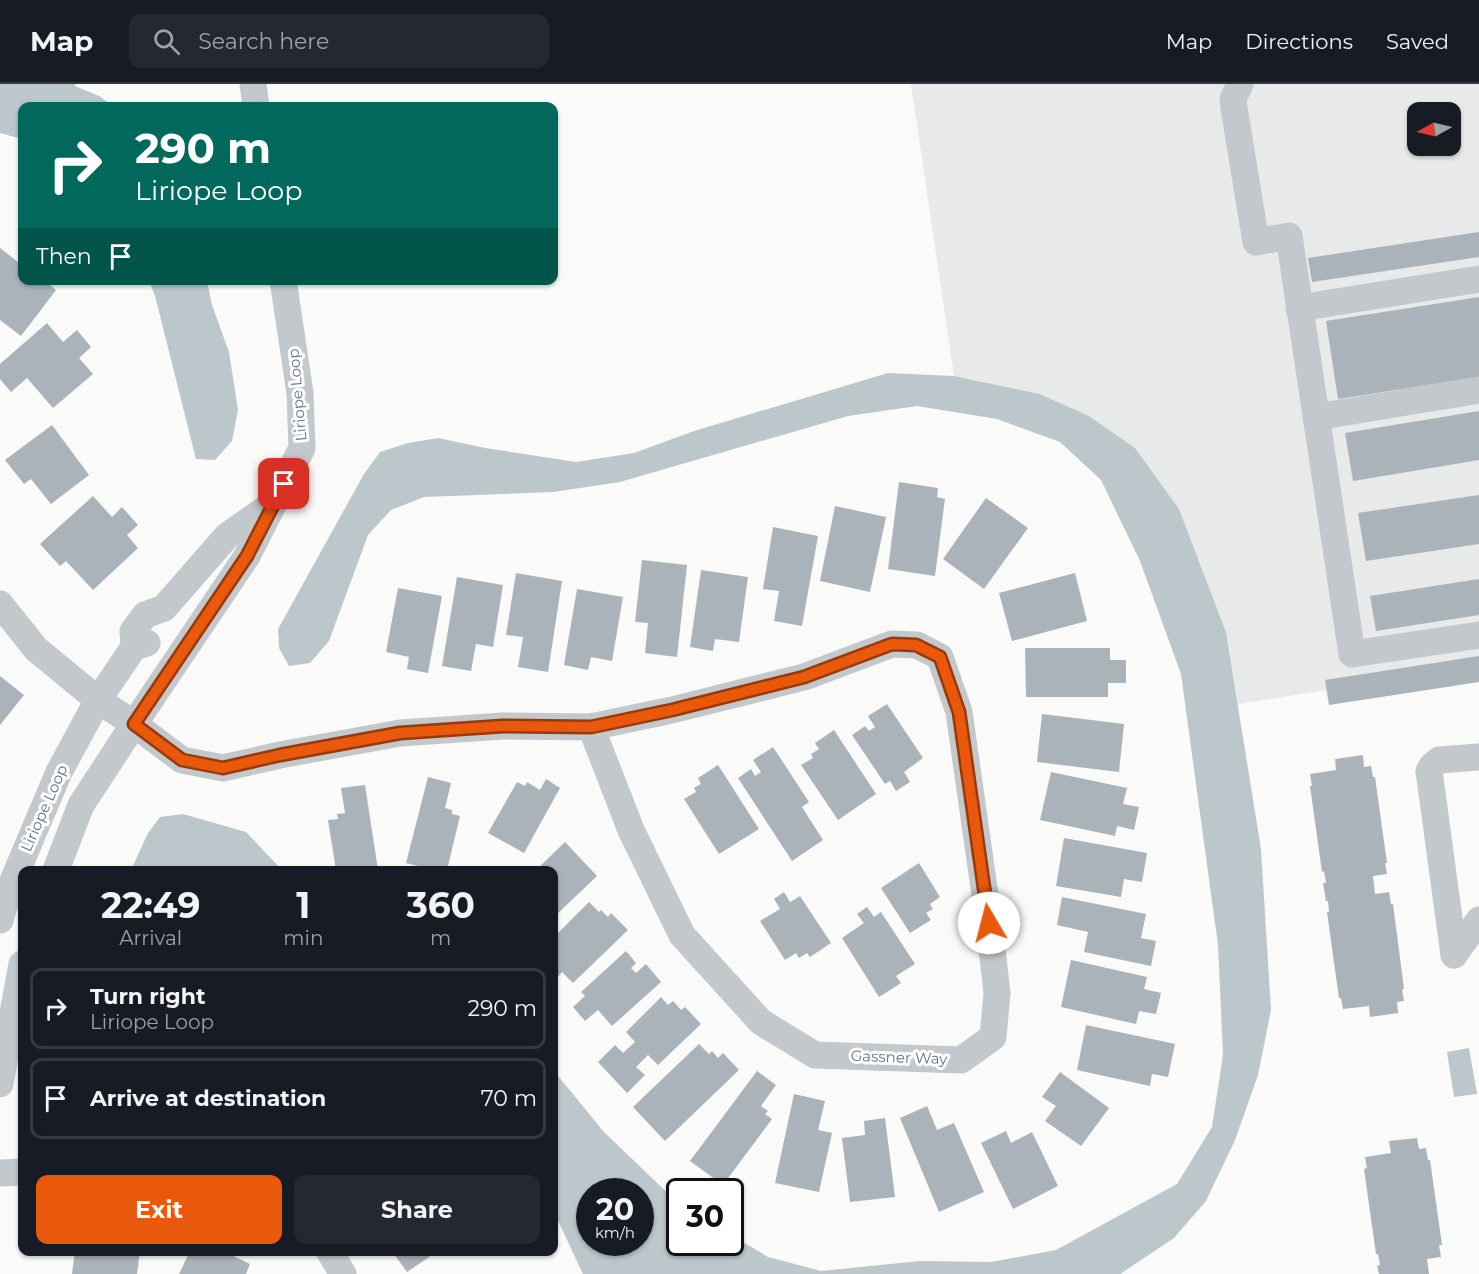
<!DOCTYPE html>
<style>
body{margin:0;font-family:Montserrat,sans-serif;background:#242831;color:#f1f3f6;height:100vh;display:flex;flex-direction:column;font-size:22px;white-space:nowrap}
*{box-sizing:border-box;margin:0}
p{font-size:20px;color:#9ea1a6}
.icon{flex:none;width:33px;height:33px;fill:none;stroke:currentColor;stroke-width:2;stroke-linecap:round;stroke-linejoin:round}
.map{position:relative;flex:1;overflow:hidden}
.details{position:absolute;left:18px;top:782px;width:540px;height:390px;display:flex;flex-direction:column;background:#171b24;border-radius:12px;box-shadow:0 2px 4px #0004}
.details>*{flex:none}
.hud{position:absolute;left:18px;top:18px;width:540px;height:183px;border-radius:12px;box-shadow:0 2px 4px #0004;background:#00695c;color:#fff;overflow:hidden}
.needle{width:39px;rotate:262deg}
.fabs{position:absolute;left:1407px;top:18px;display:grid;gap:12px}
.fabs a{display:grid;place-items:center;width:54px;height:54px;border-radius:12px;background:#171b24;box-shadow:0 2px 4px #0004;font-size:30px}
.speed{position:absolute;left:576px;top:1094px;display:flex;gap:12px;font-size:30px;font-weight:700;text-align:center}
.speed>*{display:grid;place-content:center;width:78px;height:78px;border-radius:50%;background:#171b24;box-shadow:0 2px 4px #0004;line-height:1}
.speed small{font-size:15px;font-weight:400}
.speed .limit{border:3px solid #111;border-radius:9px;background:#fff;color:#111}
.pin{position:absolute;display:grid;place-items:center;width:51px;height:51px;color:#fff;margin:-26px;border-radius:12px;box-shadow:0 3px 9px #0006}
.me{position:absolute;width:66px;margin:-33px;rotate:352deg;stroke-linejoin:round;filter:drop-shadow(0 0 4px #0008)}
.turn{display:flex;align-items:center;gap:21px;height:126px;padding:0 18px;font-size:27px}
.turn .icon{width:78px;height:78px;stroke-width:2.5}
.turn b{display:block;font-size:42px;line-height:51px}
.then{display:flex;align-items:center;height:57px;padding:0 18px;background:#0003;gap:12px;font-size:22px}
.eta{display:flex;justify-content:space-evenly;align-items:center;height:102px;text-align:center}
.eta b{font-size:36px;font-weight:700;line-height:42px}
.action{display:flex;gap:12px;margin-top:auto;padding:12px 18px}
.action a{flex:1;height:69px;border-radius:12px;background:#ea580c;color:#fff;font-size:24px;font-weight:700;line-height:69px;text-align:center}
.action a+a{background:#242831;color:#f1f3f6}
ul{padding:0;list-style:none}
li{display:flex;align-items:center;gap:18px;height:81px;margin:0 12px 9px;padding:0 6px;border:3px solid #363941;border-radius:12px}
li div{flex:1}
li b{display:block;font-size:22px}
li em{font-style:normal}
header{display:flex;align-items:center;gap:36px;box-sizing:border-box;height:84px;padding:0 30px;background:#171b24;border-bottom:2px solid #363941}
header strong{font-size:28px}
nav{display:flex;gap:33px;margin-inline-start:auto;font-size:21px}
.search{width:420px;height:54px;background:#242831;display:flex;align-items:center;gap:15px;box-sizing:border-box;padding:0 21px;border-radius:12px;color:#9ea1a6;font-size:22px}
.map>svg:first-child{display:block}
.built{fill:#e8e9e9;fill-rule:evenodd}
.water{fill:#bbc7cb;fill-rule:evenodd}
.building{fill:#aab3b9}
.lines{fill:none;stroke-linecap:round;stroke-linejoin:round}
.minor{stroke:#c3c8cc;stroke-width:27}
.route-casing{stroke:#983908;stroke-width:15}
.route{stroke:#ea580c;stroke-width:10}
.labels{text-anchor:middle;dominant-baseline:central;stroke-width:6;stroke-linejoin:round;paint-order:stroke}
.street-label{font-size:15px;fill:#657683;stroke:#fff}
</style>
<header>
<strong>Map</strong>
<div class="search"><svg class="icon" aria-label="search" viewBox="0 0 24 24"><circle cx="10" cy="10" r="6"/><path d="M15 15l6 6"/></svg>Search here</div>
<nav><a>Map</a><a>Directions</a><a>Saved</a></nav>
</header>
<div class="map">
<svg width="1479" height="1190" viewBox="0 0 1479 1190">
<rect width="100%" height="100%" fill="#fafaf8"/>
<path class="built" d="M911,0h568v582l-241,38 -12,-72 -47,-123 -44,-61 -46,-32 -49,-22 -86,-18zM1418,28h32v34h-32z"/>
<g class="water">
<polygon points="0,0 75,0 75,2 99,12 113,22 22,22 22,55 0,49"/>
<polygon points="149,197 207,197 212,221 229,268 238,326 232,357 215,376 196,375 155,212"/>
<path d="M888,289l66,3 86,18 49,22 46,32 44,61 47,123 35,217 10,161 -13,65 -23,65 -29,61 -32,37 -54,36h-537l-29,-62v-141l50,61 75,72 1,38h50l1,-7 37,22 53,14 99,-10 71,1 65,-12 121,-66 35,-57 11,-72 -5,-110 -37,-271 -41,-113 -39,-81 -41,-38 -63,-23 -80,-13 -69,10 -228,66 -67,10 -129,5 -33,13 -23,25 -39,106 -19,22 -21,3 -10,-18 -1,-19 86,-155 16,-22 28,-9 30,-5 47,10 91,14 58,-9 60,-22zM590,1107h50v51h-50z"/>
<polygon points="183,730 246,748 282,786 131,786 148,749 160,733"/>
<polygon points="1469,964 1477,1010 1454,1013 1447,968"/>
</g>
<g class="building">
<polygon points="1479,148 1479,173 1312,198 1308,174"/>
<polygon points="0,164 22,181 22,196 44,196 56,206 21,252 0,236"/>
<polygon points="1479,213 1479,293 1338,315 1326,237"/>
<polygon points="47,239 63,258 77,246 91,263 79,274 93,290 53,324 27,294 11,308 0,295 0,280"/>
<polygon points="1479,327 1479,376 1353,397 1345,349"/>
<polygon points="52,341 89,391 51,420 31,395 24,400 5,376"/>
<polygon points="899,398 938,404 937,413 945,415 935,492 888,485"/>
<polygon points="1479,411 1479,460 1366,477 1358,429"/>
<polygon points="93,412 112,433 122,423 138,441 127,451 138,464 93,506 66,477 60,482 40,460"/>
<polygon points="986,414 1028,444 984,505 943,475"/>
<polygon points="835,422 886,433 870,508 820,497"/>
<polygon points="773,443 818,452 802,542 774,537 779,507 763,505"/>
<polygon points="642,476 687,481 677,573 645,569 648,539 635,538"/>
<polygon points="701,486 748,493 739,558 715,555 713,567 690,563"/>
<polygon points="516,489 562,497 548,588 518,583 523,553 506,551"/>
<polygon points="1075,489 1087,537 1012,557 999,509"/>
<polygon points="457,493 503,501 493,563 476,560 471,587 442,582"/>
<polygon points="1479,495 1479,531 1376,547 1370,512"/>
<polygon points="398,504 442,512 428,589 407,585 409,573 386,568"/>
<polygon points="577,505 623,513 612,577 591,573 588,586 564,581"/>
<polygon points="1025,564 1110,564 1110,576 1126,576 1126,599 1108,599 1108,613 1026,613"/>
<polygon points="1479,572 1479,598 1329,621 1325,596"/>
<polygon points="0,592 24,611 0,641"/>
<polygon points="887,620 923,674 904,688 910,698 896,707 890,697 885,700 852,651 865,642 869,647 875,643 868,632"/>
<polygon points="1042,630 1124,640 1119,688 1037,678"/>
<polygon points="834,646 876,710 838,736 801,681 813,674 811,670 819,665 815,659"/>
<polygon points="773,663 809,718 802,723 823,756 792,777 738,694 751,685 755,692 761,688 753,676"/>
<polygon points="1363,671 1364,683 1371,682 1373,693 1375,693 1387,779 1385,779 1387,790 1373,792 1375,810 1389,808 1391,820 1393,820 1404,905 1402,905 1404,917 1397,918 1398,929 1370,933 1369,922 1343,925 1341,914 1339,914 1327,828 1329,828 1328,817 1326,817 1323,799 1326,799 1324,787 1322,788 1310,702 1312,702 1310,690 1336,686 1335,675"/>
<polygon points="718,681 759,745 719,770 684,715 696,708 694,704 701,700 698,694"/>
<polygon points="1051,688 1127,704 1123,720 1139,723 1134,746 1117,742 1115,752 1040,736"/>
<polygon points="428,693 451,699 445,724 452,726 452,730 460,732 447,786 425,786 426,784 406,779"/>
<polygon points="546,695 560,704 524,769 488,749 517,698 525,702 527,698 540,706"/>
<polygon points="365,701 378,786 336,786 328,736 338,735 337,730 345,729 341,704"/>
<polygon points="1064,754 1147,769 1142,798 1124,795 1121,813 1056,802"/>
<polygon points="565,758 597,792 554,833 554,786 536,786"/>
<polygon points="919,779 940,813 930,820 933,825 926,829 931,836 910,849 881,804"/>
<polygon points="784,808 790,818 800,812 831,859 810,873 807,869 799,874 796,869 785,876 760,837 780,825 774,815"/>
<polygon points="1062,813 1146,830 1141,854 1156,857 1151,882 1084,868 1088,848 1057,841"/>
<polygon points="589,818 599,828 601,826 608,833 611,829 628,846 573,899 562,888 554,897 554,853"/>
<polygon points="867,823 874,833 881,828 915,880 896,892 901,899 879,913 842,854 864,839 857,830"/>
<polygon points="626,867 636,879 631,884 636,889 646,880 661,898 612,942 598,926 585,937 573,923 585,912 581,908"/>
<polygon points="1071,876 1147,893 1144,905 1161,909 1156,930 1139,927 1136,940 1061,923"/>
<polygon points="661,913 668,921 673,917 681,926 685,923 701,940 658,981 648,971 636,983 645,991 627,1009 598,978 615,961 623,969 635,958 626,948"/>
<polygon points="1086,941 1175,960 1168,993 1152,990 1150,1002 1077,986"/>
<polygon points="699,960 709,970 712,967 718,974 723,969 739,986 665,1057 633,1023"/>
<polygon points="757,987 776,1001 761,1022 768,1027 765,1030 772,1035 723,1101 690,1077"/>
<polygon points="1060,988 1109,1024 1081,1062 1045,1037 1056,1022 1042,1013"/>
<polygon points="794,1010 825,1017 818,1046 832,1049 819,1108 775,1099"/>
<polygon points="927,1022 937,1046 954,1039 984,1108 939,1128 900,1034"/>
<polygon points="885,1034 895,1113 850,1118 842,1054 865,1051 864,1037"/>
<polygon points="1006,1047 1011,1059 1032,1048 1058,1102 1013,1125 981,1059"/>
<polygon points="1417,1054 1419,1065 1426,1064 1428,1076 1430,1076 1442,1161 1439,1161 1441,1173 1427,1175 1429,1190 1379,1190 1377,1182 1380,1181 1378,1170 1376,1170 1364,1085 1367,1084 1365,1073 1391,1069 1389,1057"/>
<polygon points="75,1167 140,1167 137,1190 72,1190"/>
<polygon points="190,1167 230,1167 229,1170 250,1180 246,1190 179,1190"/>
<polygon points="392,1167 438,1167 407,1188"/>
</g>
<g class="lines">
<g class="minor">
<polyline points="253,0 256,22"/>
<polyline points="1240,0 1233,15 1234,24 1256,158 1289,152 1352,570 1479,551"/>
<polyline points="1299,224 1479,195"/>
<polyline points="1316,333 1479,306"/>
<polyline points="0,520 36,565 98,616 134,640 182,676 223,684 280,671 400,649 503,642 591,643"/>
<polygon points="892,560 917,561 940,573 959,628 989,839 997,909 993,953 961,976 815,971 761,938 682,851 631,746 591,643 672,626 804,593"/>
<polyline points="134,563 133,547 145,531 164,524 227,452 271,421"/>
<polyline points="56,786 81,721 134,640 247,472 302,364 300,309 283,196"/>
<polyline points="0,836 9,806 59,688 98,616 134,563 147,559"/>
<polyline points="1454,871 1429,687 1432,682 1439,676 1479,673"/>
<polyline points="1454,871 1479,836"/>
<polyline points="0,1000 22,880"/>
<polyline points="0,1089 22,1088"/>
<polyline points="329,1167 343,1190"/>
</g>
</g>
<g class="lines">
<g class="route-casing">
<polyline id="route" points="284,400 247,472 134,640 182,676 223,684 280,671 400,649 503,642 591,643 672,626 804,593 892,560 916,561 940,573 959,628 989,839"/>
</g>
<use href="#route" class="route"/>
</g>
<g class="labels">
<g class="street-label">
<text transform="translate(297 311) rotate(-95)">Liriope Loop</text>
<text transform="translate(44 724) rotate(-66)">Liriope Loop</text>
<text transform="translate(899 973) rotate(2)">Gassner Way</text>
</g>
</g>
</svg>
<div class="fabs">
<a><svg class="needle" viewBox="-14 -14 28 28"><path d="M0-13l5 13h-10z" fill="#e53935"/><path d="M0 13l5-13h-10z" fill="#9ea1a6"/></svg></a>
</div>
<div class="speed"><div>20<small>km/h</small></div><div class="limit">30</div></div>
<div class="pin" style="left:284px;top:400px;background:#d93025"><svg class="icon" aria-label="arrive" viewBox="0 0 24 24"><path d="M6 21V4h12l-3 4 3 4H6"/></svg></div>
<svg class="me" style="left:989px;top:839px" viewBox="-20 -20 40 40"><circle r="19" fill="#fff"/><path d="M0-13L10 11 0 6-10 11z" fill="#ea580c"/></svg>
<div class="hud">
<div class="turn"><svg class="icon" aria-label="right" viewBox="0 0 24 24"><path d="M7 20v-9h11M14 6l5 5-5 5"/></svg><div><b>290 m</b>Liriope Loop</div></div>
<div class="then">Then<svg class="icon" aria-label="arrive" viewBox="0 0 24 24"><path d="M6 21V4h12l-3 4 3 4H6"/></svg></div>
</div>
<section class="details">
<div class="eta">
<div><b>22:49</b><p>Arrival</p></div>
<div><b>1</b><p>min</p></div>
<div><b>360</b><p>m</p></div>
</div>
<ul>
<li><svg class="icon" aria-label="right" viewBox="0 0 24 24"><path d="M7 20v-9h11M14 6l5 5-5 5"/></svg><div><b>Turn right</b><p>Liriope Loop</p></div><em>290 m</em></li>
<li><svg class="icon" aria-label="arrive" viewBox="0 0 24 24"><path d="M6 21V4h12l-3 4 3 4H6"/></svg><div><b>Arrive at destination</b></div><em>70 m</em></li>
</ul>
<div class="action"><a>Exit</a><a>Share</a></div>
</section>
</div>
